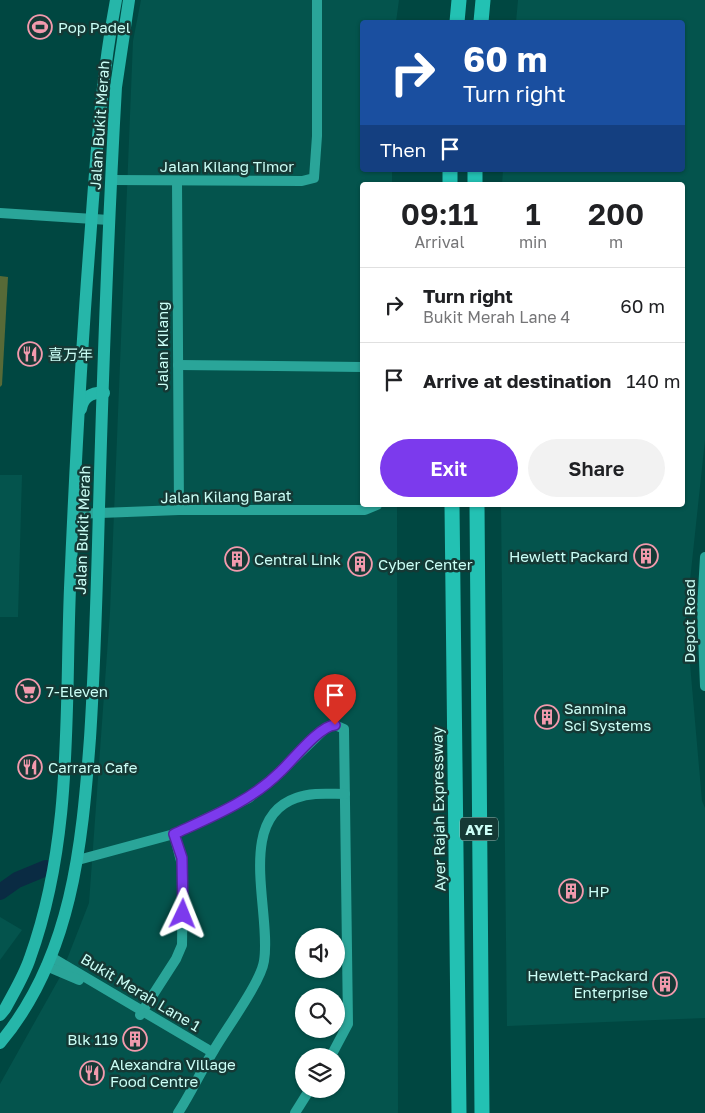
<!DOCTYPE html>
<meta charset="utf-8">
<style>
body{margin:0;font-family:"Golos Text","Noto Sans SC",sans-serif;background:#f2f2f2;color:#202124;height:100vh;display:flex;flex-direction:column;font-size:19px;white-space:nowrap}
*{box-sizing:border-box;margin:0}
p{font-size:16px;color:#757577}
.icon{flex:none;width:28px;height:28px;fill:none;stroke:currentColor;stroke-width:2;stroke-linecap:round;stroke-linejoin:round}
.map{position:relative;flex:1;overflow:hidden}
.panel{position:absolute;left:360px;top:182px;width:325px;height:325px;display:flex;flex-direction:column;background:#fff;border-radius:5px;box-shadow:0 1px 4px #0004}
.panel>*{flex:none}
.banner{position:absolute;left:360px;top:20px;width:325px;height:152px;border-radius:5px;box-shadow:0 1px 4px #0004;background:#1a4fa0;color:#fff;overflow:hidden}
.buttons{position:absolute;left:295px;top:928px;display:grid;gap:10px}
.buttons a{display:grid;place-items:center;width:50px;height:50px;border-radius:50%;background:#fff;box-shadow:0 1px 4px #0004;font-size:25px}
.pin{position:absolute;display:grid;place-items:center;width:42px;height:42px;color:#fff;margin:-51px -21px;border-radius:50% 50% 50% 0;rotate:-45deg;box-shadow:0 0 5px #0007}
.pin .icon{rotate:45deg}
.me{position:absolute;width:55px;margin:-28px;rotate:2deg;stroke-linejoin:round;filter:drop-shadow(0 0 4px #0008)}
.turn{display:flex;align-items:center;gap:18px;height:105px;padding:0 20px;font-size:22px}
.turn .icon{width:65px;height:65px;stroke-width:2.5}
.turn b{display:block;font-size:35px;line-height:42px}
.then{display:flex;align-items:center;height:48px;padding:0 20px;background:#0003;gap:10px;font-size:19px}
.eta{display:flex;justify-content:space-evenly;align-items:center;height:85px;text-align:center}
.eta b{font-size:30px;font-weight:600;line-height:35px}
.button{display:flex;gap:10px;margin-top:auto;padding:10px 20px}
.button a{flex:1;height:58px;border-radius:30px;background:#7c3aed;color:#fff;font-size:20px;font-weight:600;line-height:58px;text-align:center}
.button a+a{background:#f2f2f2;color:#202124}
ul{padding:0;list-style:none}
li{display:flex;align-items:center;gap:15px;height:75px;padding:0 20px;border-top:1px solid #e0e0e0}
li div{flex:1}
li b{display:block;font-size:19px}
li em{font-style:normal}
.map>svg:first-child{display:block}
.built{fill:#04544d;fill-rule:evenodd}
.green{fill:#576a37}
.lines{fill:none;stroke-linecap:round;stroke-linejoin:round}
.river{stroke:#0a2b43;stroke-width:16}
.minor{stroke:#2aa599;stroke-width:10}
.primary{stroke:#26b6a9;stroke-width:12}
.motorway{stroke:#23c1b3;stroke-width:15}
.route-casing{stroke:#51269a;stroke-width:12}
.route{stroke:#7c3aed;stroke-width:9}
.labels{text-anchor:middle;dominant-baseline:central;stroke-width:5;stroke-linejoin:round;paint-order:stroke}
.shield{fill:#153935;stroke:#94c3bc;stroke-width:1}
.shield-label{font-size:14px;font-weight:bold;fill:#cbfef6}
.poi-label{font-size:15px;fill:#cbfef6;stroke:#153935;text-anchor:start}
.street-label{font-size:15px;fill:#cbfef6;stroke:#153935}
</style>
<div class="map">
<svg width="705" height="1113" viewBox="0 0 705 1113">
<rect width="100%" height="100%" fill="#004741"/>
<g class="built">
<path d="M141,0h258l-3,22h-34v148h30v15h-30v320h35l1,608h-398v-29l60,-107 29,-74 21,-291 23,-571zM304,936h32v33h-32zM304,996h32v33h-32zM304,1056h32v33h-32z"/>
<polygon points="518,0 705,0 705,440 686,618 702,801 705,808 705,1018 507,1026 501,505 682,505 682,185 502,185 503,170 682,170 682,22 516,22"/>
<polygon points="0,475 22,475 18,617 0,617"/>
<polygon points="0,917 22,930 0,960"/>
</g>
<polygon class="green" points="0,276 8,277 2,385 0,387"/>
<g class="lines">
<polyline class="river" points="0,892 17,880 46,868"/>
<g class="minor">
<polyline points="111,180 302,181 314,178 317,136 317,0"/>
<polyline points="177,181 179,510"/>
<polyline points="0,213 109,220"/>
<polyline points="178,365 362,367"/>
<polyline points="74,514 179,510 365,510 377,505"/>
<polyline points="705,557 702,608 705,686"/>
<polyline points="78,860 174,834 249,798 278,774 327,727 335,725 344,729 348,1024 331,1056"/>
<polyline points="51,957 212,1052"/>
<polyline points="46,966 79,980"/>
<polyline points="140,1015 176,959 182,945 183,869 174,834"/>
<path d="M178,1113c13,-20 23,-42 36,-63 12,-21 47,-68 50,-89 8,-47 -29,-142 32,-163 16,-6 33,-4 49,-4"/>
<polyline points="295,1113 310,1089"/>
</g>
<g class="primary">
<path d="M81,409c2,-12 11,-17 23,-16"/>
<path d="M0,1015l5,-6c9,-17 19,-33 25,-51 43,-119 35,-246 40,-370 5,-116 11,-233 20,-348 6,-81 11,-161 26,-240"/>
<path d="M0,1043c72,-86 82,-198 90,-305 5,-77 7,-153 9,-230 4,-141 9,-281 17,-421l13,-87"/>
</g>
<g class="motorway">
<polyline points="457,22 459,0"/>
<polyline points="481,22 483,0"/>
<polyline points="450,185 450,170"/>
<polyline points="475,185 475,170"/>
<polyline points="452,505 459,1113"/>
<polyline points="477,505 482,1113"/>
</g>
</g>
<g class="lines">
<g class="route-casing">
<path id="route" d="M183,914l-1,-56 -8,-24c37,-17 77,-33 106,-62 12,-11 39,-46 55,-47"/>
</g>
<use href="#route" class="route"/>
</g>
<defs>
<g id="stadium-ring" transform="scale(1.25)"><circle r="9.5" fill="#153935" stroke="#f29aad" stroke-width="1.5"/><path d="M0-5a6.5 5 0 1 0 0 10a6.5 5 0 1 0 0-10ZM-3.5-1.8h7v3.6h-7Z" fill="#f29aad"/></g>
<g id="restaurant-ring" transform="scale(1.25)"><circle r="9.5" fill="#153935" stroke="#f29aad" stroke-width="1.5"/><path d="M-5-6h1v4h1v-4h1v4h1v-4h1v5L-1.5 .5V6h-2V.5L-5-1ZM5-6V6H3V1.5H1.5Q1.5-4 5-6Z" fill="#f29aad"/></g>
<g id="building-ring" transform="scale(1.25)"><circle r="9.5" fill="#153935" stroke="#f29aad" stroke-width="1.5"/><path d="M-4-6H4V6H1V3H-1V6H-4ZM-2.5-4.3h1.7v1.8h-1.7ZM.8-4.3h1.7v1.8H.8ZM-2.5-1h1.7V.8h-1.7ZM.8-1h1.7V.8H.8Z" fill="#f29aad"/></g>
<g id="supermarket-ring" transform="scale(1.25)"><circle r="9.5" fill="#153935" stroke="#f29aad" stroke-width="1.5"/><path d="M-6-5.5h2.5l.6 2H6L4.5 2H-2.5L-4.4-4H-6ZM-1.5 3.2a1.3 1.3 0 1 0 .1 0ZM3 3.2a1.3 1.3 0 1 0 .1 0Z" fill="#f29aad"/></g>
</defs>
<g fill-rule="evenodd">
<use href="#stadium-ring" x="40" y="27"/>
<use href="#restaurant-ring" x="30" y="354"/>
<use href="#building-ring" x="646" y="556"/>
<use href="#building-ring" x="237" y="559"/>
<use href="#building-ring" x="360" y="564"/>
<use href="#supermarket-ring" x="28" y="691"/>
<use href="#building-ring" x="547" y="717"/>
<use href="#restaurant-ring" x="30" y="767"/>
<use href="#building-ring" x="571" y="891"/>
<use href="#building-ring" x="665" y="984"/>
<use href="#building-ring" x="135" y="1039"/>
<use href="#restaurant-ring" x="92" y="1073"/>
</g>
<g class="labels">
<rect class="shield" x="460" y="817.5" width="38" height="23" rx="4"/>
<g class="shield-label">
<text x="479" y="829">AYE</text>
</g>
<g class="poi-label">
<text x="58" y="27">Pop Padel</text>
<text x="48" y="354">喜万年</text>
<text x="628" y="556" text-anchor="end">Hewlett Packard</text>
<text x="254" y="559">Central Link</text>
<text x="378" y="564">Cyber Center</text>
<text x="46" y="691">7-Eleven</text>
<text x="564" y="708">Sanmina<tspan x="564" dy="17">Sci Systems</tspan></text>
<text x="48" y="767">Carrara Cafe</text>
<text x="588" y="891">HP</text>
<text x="648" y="975" text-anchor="end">Hewlett-Packard<tspan x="648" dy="17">Enterprise</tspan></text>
<text x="118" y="1039" text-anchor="end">Blk 119</text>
<text x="110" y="1064">Alexandra Village<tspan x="110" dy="17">Food Centre</tspan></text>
</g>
<g class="street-label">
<text transform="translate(99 125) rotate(-86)">Jalan Bukit Merah</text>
<text x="227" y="166">Jalan Kilang Timor</text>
<text transform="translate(162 346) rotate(-90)">Jalan Kilang</text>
<text transform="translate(226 496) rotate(-1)">Jalan Kilang Barat</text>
<text transform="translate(82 530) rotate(-88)">Jalan Bukit Merah</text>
<text transform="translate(689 621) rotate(-90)">Depot Road</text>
<text transform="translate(438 809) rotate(-91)">Ayer Rajah Expressway</text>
<text transform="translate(141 992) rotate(31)">Bukit Merah Lane 1</text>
</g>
</g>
</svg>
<div class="buttons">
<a><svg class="icon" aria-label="sound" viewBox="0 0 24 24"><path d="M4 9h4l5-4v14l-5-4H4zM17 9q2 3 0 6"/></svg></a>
<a><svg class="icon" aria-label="search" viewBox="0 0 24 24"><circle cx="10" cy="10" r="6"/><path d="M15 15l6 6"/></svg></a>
<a><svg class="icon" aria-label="layers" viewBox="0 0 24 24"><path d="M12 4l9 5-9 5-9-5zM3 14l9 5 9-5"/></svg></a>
</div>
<div class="pin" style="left:335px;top:725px;background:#d93025"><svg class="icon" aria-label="arrive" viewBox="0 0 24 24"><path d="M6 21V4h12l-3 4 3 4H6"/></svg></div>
<svg class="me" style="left:183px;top:914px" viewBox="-20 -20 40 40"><path d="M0-17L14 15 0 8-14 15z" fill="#7c3aed" stroke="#fff" stroke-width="4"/></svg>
<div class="banner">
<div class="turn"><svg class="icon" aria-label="right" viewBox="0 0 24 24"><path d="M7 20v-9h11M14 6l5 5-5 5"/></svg><div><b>60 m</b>Turn right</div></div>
<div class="then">Then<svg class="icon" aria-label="arrive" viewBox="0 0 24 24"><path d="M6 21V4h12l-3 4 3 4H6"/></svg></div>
</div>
<section class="panel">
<div class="eta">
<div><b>09:11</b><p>Arrival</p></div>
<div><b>1</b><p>min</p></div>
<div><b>200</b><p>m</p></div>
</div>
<ul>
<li><svg class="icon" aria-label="right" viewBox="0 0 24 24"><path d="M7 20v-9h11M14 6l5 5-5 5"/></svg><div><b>Turn right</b><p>Bukit Merah Lane 4</p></div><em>60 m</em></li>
<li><svg class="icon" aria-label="arrive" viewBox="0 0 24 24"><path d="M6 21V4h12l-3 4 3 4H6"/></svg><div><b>Arrive at destination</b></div><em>140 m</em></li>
</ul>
<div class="button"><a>Exit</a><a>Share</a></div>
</section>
</div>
